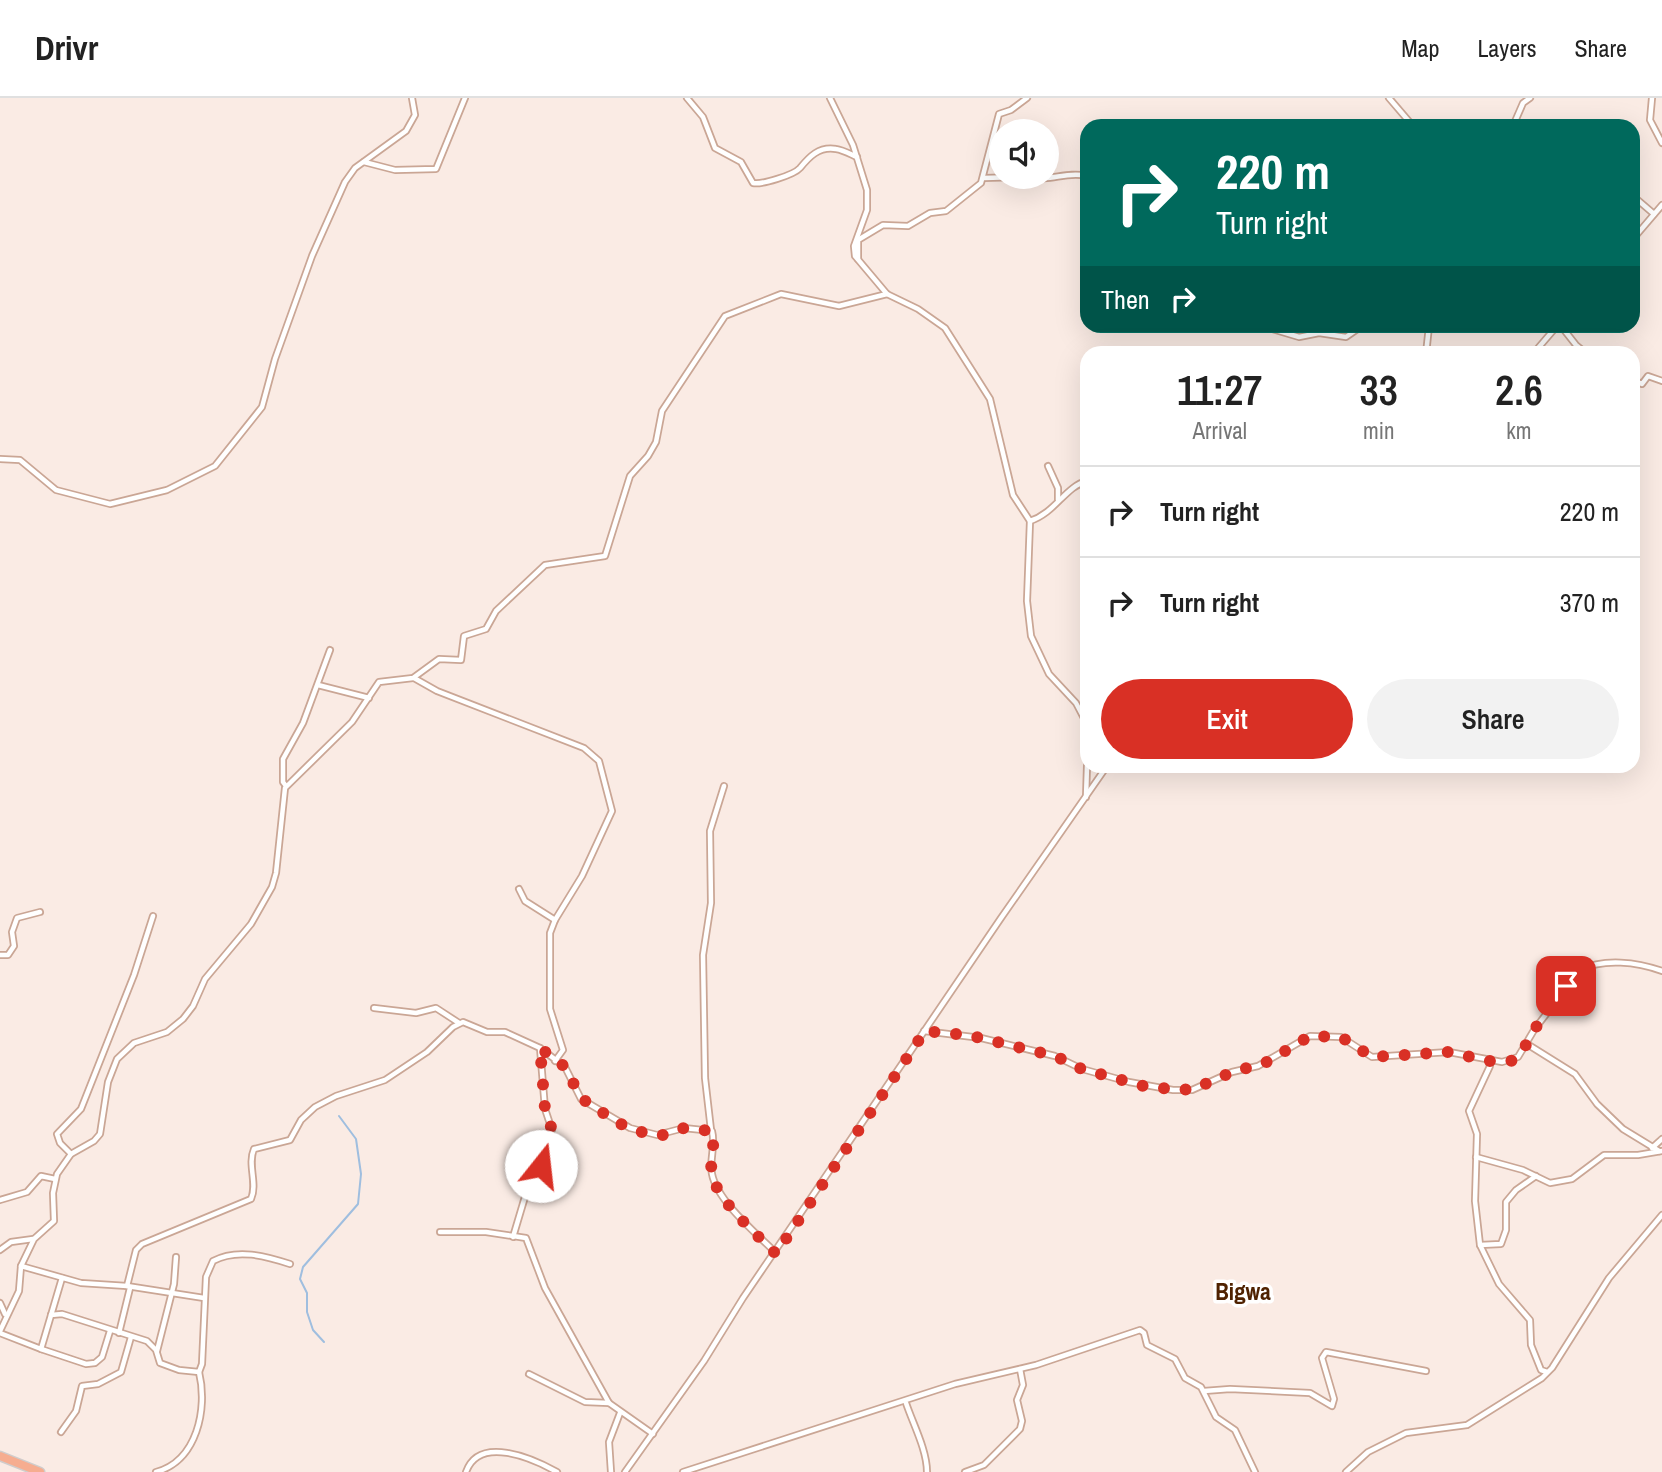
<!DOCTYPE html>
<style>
body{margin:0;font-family:"Archivo Narrow",sans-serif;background:#f2f2f2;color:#222;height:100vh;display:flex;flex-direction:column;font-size:26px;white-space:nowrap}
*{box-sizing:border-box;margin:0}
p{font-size:23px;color:#767676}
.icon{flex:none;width:38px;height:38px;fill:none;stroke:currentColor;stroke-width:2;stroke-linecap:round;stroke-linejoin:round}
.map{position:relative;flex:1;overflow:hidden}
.sheet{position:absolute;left:1080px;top:248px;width:560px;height:427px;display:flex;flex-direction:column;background:#fff;border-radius:21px;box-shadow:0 7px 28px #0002}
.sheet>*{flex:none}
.hud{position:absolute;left:1080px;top:21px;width:560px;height:214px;border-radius:21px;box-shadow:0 7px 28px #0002;background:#00695c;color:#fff;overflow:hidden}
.controls{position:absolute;left:989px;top:21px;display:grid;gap:14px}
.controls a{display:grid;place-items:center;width:70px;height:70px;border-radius:50%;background:#fff;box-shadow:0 7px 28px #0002;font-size:35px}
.pin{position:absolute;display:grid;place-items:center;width:60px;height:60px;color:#fff;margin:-30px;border-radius:14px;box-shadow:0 4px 10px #0006}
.me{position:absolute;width:77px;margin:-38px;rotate:16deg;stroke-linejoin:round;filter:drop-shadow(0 0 5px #0008)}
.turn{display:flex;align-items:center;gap:24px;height:147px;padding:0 21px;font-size:32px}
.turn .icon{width:91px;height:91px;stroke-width:2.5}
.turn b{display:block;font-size:49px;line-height:60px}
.then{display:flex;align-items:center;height:66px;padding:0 21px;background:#0003;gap:14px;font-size:26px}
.eta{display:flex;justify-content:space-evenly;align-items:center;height:119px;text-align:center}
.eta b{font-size:42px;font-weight:600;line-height:49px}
.primary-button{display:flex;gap:14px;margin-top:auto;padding:14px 21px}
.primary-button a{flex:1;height:80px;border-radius:42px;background:#d93025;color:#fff;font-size:28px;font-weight:600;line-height:80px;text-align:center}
.primary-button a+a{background:#f2f2f2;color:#222}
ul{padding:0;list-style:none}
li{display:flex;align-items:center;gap:21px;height:91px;padding:0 21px;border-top:2px solid #e0e0e0}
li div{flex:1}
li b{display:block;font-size:26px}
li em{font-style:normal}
header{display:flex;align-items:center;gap:42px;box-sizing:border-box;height:98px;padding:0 35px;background:#fff;border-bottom:2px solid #e0e0e0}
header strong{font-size:33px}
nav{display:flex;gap:38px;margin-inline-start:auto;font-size:24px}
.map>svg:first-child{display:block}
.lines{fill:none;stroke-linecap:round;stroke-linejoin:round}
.stream{stroke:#9fbedf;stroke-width:2}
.minor-casing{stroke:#caa695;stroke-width:8}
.highway-casing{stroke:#d0cccb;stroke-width:11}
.minor{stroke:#fff;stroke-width:4.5}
.highway{stroke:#f6ad90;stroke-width:8}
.route{stroke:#d93025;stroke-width:12;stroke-dasharray:0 21.6}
.labels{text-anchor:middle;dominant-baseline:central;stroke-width:7;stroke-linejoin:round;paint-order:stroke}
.quarter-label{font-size:23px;font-weight:bold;fill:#4f2201;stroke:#fff}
</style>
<header>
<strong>Drivr</strong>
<nav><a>Map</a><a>Layers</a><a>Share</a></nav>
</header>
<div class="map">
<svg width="1662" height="1374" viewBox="0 0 1662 1374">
<rect width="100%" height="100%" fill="#faebe4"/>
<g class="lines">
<polyline class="stream" points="324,1244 313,1232 307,1214 307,1195 300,1181 303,1169 358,1106 361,1076 356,1041 339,1018"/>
<g class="minor-casing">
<g id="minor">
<path d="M687,0l16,19 12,31 26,14 12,21c8,2 41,-8 47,-15 9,-11 19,-22 36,-19 7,1 14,5 21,8"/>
<polyline points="830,0 853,47 867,92 867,112 854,148 855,158 887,196 918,211 945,230 990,301 1013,397 1030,423 1027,503 1031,538 1049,576 1076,605 1087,626"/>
<polyline points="1389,0 1413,28"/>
<polyline points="1652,0 1650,22 1662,45"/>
<polyline points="1513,28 1523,5 1530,0"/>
<polyline points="364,64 395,72 436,71 465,0"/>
<path d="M1030,79c20,5 36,-6 57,-1"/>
<polyline points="984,80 1021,79"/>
<polyline points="1633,98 1654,116"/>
<polyline points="1633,141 1662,107"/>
<polyline points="858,161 858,142 883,127 908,128 930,115 946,113 981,85 999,16 1011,12 1027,0"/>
<polyline points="1262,228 1299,239 1319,235 1346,239 1362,228"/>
<polyline points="1561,228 1576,247 1587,256"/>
<polyline points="1426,256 1429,228"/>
<polyline points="1533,256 1557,228"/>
<polyline points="1633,282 1642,286 1648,278 1662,283"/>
<polyline points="0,361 20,362 56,392 110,406 167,392 215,368 262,309 275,261 312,158 345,84 355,70 406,33 415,17 412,0"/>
<polyline points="1048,368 1058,390 1058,402"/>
<path d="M1030,423c25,-8 36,-35 57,-40"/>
<polyline points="414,580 437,593 584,650 599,663 612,713 582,778 555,822 550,835 550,911 563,952 555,963"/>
<polyline points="318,587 369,600"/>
<polyline points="286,688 283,684 283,661 303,625 330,552"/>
<polyline points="1086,699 1087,668"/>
<polyline points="519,791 525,803 555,822"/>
<polyline points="0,857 8,857 14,848 12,834 17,820 40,814"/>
<polyline points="374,910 416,915 436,910 459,925"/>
<path d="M924,933l57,7 74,18 27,13 47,13 44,8h19l40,-18 26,-6 52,-30 31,1 31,20 77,-5 53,10 16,-5 16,-27 46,-60c24,-12 57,-8 82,1"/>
<polyline points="1527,946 1575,976 1597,1006 1623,1031 1659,1053"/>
<polyline points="1489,963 1490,968 1469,1013 1477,1036 1475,1103 1480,1147 1499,1186 1530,1222 1531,1247 1541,1272 1547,1274"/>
<polyline points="711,1032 705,980 703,857 711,805 710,733 724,688"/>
<polyline points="1652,1050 1662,1041"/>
<polyline points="71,1056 60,1045 57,1036 81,1011 134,877 153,818"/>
<polyline points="1476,1059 1523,1072 1550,1085 1572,1081 1604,1057 1638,1057 1662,1053"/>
<polyline points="0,1102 27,1094 41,1078 55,1081"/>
<polyline points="440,1134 486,1134 526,1140 545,1190 609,1305 653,1336"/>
<polyline points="513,1139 530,1082 541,1068 541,1047 552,1032 545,1011 540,950"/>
<polyline points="1480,1147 1501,1146 1506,1132 1506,1104 1516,1092 1536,1078"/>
<polyline points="0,1152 11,1144 33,1141"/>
<polyline points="21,1168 81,1185 127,1188 204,1200"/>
<path d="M127,1188l9,-36 6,-6 109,-45c7,-16 -4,-34 3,-50l36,-9 11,-20 14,-13 21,-11 49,-16 42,-28 26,-25 10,-5 24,10h18l35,16 25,19 16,32 49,29 27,7 27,-7 28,3c4,15 -3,28 0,43 5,27 45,60 64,79"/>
<polyline points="0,1205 5,1216"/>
<path d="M51,1217l11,-1 85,27 9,9 4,13 19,7 20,2 3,-8 4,-87 7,-16c24,-13 53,-5 77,3"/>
<polyline points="0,1233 19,1193 21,1168 34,1141 54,1123 53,1095 57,1076 71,1056 94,1043 100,1036 108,984 117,961 134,945 167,934 183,921 193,908 205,881 251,826 272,789 276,775 285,690 352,624 379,584 413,580 439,561 461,562 464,538 486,531 496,513 545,467 605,458 630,378 648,358 656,344 662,313 725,218 781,196 839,208 887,196"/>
<polyline points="0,1235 41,1251 62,1180"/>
<polyline points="119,1235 130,1190"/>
<polyline points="41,1251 86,1266 95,1265 102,1259 110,1233"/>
<polyline points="157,1253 174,1186 176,1159"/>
<polyline points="529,1276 585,1304 609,1305"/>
<polyline points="1204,1293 1230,1291 1310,1295 1332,1308 1334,1301 1322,1260 1326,1254 1426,1273"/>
<path d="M906,1305c7,21 21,47 21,69"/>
<polyline points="61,1334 76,1313 82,1288 98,1286 121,1274 131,1239"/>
<path d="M156,1374c41,-11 52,-63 43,-100"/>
<path d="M466,1374c13,-37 66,-14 91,0"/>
<polyline points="611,1374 609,1344 620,1315"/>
<polyline points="625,1374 704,1263 743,1200 1001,820 1107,668"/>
<polyline points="683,1374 955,1286 1036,1267 1140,1232 1144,1235 1147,1247 1175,1261 1185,1280 1201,1289 1216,1319 1235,1332 1255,1374"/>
<polyline points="965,1374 984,1367 1020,1331 1022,1323 1017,1302 1023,1287 1020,1271"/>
<polyline points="1346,1374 1368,1354 1406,1335 1467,1327 1542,1280 1552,1270 1609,1180 1662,1117"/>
</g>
</g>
<g class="highway-casing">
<polyline id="highway" points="0,1358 40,1374"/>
</g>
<use href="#minor" class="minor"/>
<use href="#highway" class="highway"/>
</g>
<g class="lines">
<path class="route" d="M541,1068l-2,-13 13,-23 -7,-21 -5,-61 25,19 16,31 37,25 32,12h14l20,-7 28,3c4,15 -3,28 0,43 5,27 45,60 64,80l149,-223 43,4 87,21 27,13 65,18 45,3 40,-18 33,-9 45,-27 31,1 31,20 77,-5 40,9h22l10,-7 13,-24 32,-44"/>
</g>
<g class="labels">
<g class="quarter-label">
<text x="1243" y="1193">Bigwa</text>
</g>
</g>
</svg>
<div class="controls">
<a><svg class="icon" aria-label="sound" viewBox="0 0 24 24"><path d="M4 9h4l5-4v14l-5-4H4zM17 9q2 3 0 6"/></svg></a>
</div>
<div class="pin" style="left:1566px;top:888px;background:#d93025"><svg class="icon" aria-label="arrive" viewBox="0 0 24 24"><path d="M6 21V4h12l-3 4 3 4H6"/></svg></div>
<svg class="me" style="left:541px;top:1068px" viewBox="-20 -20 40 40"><circle r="19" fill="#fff"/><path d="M0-13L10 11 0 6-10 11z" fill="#d93025"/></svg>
<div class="hud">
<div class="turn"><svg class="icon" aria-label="right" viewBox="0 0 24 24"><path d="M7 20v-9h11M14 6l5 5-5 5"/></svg><div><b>220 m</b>Turn right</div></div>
<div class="then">Then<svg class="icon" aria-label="right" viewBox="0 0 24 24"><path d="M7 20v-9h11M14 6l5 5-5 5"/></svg></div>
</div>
<section class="sheet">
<div class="eta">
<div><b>11:27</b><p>Arrival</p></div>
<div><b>33</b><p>min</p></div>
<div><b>2.6</b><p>km</p></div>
</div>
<ul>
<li><svg class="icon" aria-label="right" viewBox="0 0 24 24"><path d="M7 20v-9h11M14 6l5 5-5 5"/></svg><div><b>Turn right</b></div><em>220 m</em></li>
<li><svg class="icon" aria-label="right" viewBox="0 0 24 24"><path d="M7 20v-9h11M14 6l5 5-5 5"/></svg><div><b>Turn right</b></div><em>370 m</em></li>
</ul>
<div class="primary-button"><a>Exit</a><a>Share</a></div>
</section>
</div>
